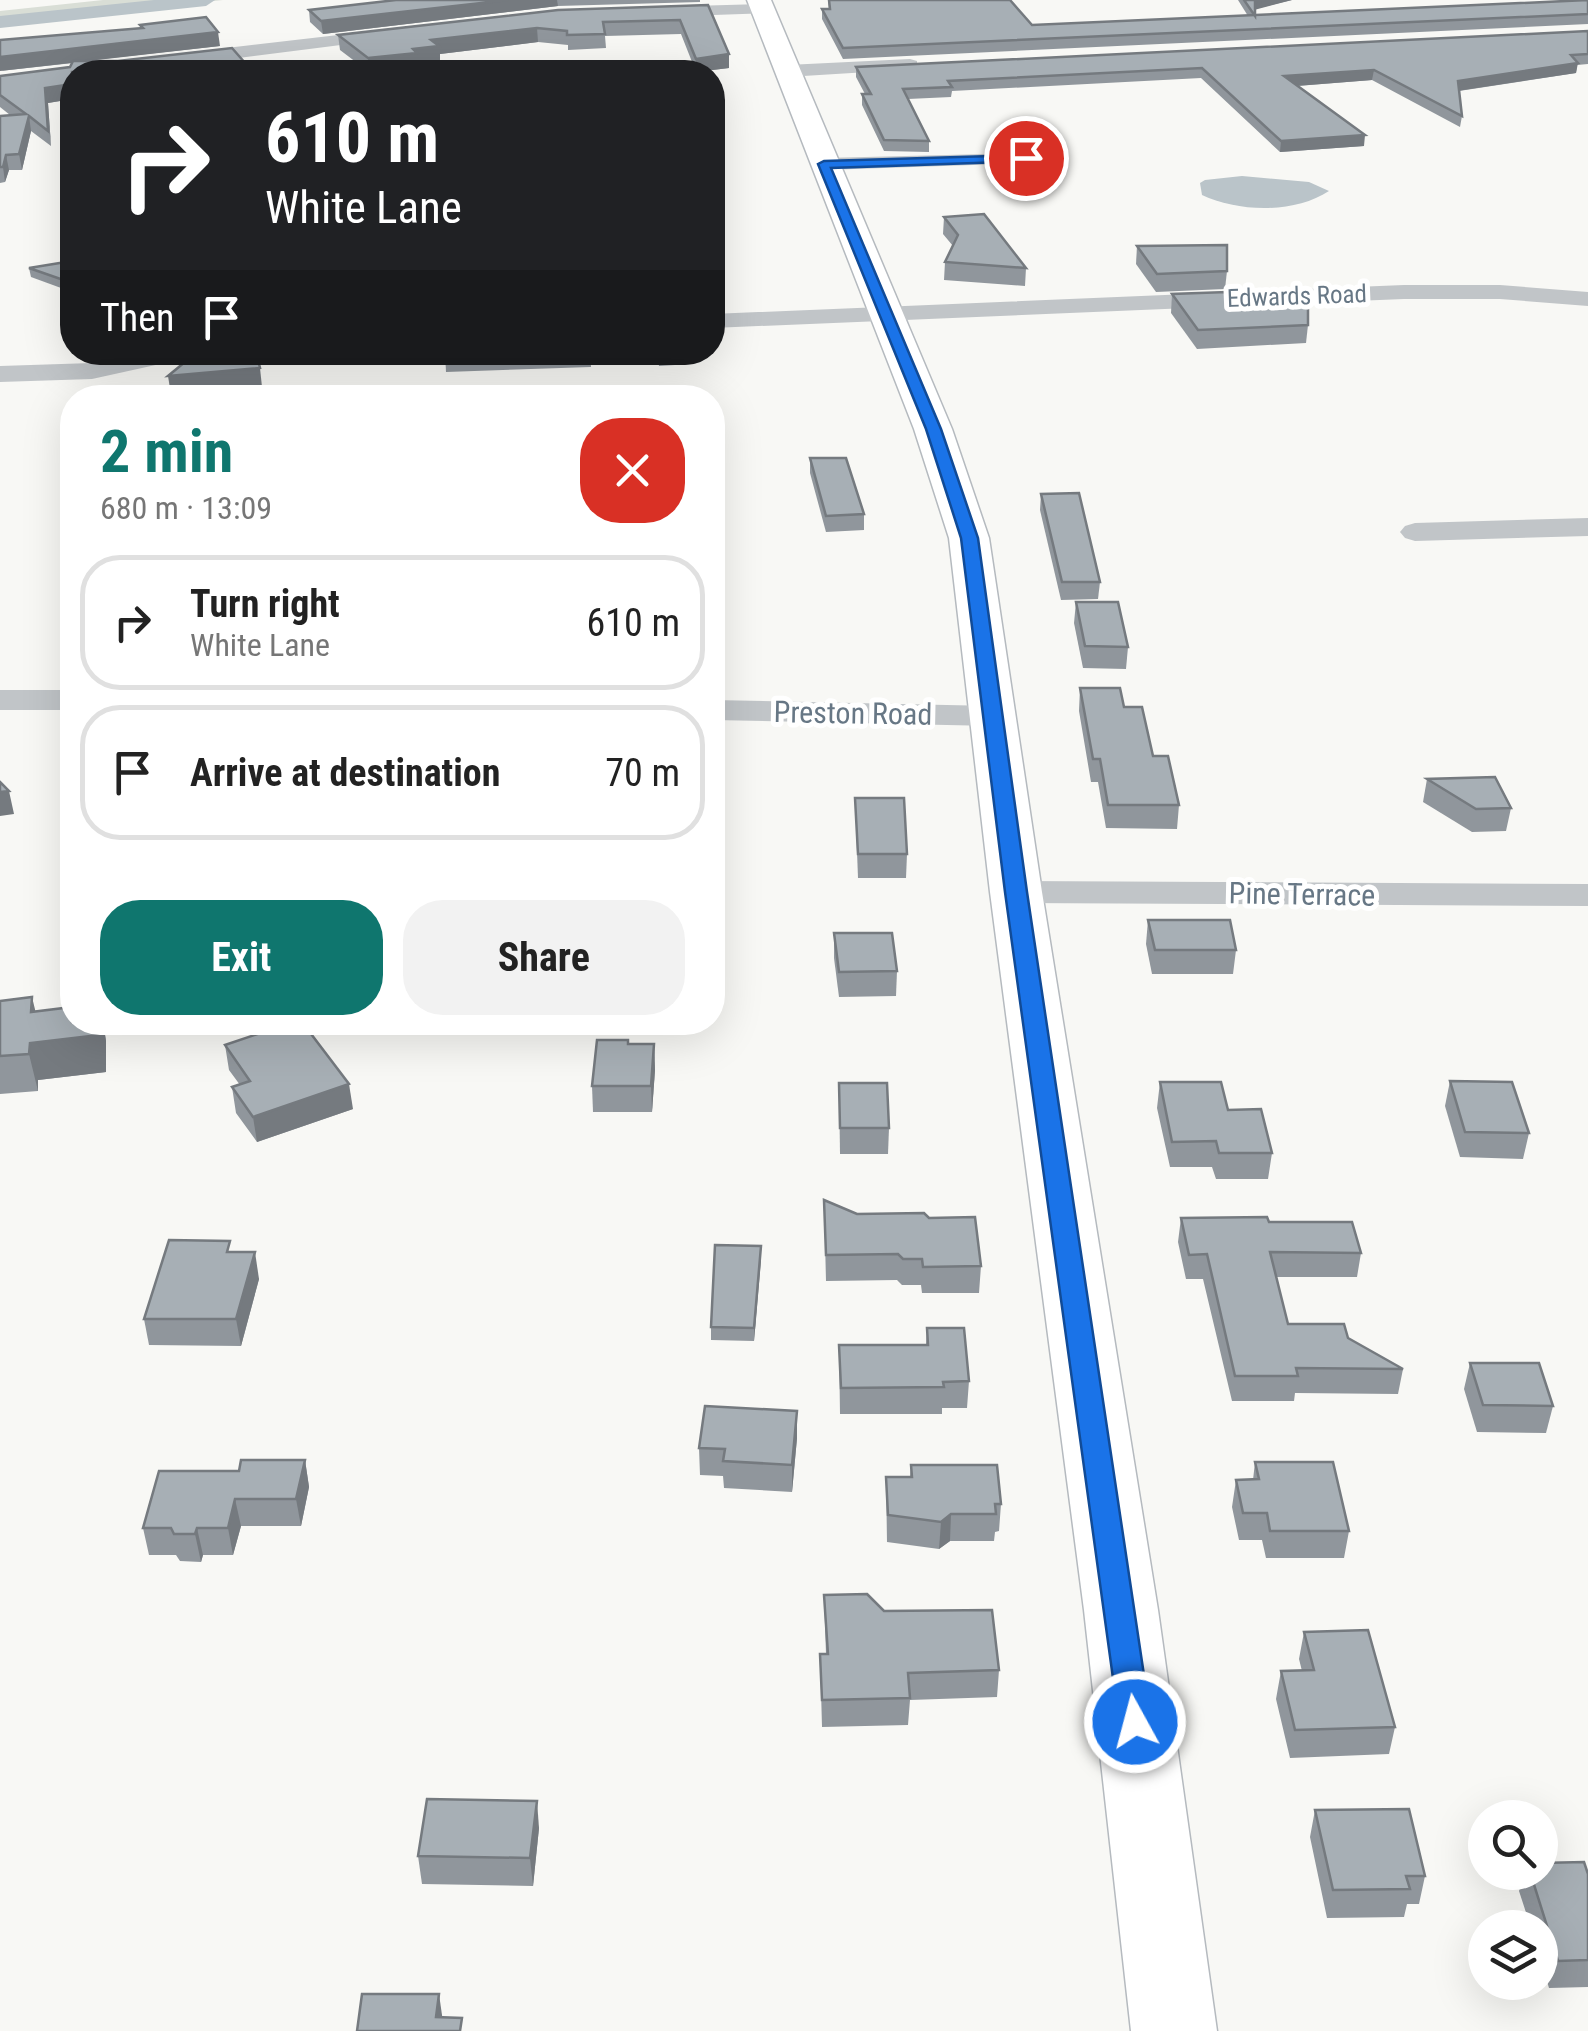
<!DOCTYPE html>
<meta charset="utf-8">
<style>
body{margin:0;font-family:"Roboto Condensed",sans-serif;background:#f2f2f2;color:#222;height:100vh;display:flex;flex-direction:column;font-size:38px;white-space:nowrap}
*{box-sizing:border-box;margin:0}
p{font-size:32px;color:#767676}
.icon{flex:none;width:55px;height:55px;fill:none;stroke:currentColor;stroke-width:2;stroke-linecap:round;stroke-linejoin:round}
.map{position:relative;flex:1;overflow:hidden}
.side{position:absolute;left:60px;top:385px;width:665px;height:650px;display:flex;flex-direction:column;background:#fff;border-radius:40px;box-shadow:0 10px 40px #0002}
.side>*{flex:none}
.top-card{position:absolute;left:60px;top:60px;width:665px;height:305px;border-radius:40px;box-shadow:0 10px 40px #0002;background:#202124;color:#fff;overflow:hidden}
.fabs{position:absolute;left:1468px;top:1800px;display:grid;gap:20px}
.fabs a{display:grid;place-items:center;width:90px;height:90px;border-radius:50%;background:#fff;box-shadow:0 10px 40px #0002;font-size:50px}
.pin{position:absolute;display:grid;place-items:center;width:85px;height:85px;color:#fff;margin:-42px;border:5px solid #fff;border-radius:50%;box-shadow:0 2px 10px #0007}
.me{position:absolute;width:110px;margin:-55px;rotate:353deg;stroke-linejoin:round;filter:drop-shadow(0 0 8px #0008)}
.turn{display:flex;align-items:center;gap:35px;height:210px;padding:0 40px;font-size:45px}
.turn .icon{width:130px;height:130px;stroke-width:2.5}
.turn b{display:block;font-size:70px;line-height:85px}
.then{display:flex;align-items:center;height:95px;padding:0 40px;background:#0003;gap:20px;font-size:38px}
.round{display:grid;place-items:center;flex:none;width:105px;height:105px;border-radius:40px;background:#f2f2f2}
.head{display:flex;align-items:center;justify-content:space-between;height:170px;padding:0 40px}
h1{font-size:60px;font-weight:700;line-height:75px;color:#0f766e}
.cta{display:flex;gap:20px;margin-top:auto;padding:20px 40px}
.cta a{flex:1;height:115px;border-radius:40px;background:#0f766e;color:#fff;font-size:40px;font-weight:700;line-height:115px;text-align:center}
.cta a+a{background:#f2f2f2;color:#222}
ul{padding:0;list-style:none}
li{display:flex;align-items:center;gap:30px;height:135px;margin:0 20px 15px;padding:0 20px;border:5px solid #e0e0e0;border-radius:40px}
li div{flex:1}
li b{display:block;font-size:38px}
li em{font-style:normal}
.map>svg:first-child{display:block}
.green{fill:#d9ded6}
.water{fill:#bac4c9}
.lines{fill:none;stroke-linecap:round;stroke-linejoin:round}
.canal{fill:#bac4c9;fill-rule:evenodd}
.secondary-casing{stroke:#b5babf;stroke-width:3}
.street{fill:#c1c5c8;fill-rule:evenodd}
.secondary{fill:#fff;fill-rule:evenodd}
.wall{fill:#90969c}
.shaded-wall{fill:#757a7f}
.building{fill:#a7afb5;stroke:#757a7f;stroke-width:2.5}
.route{fill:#1a73e8;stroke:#114b97;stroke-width:2.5}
.labels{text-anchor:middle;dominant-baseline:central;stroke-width:10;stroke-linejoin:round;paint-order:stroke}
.far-street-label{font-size:25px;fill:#677785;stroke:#fff}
.street-label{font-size:30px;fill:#677785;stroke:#fff}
</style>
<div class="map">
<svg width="1588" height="2031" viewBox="0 0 1588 2031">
<rect width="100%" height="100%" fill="#f8f8f5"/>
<polygon class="green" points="103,0 223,0 0,24 0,11"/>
<path class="water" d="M1242,176l67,6 20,9c-35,23 -91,21 -127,4l-2,-12 5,-3z"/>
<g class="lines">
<polygon class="canal" points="154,0 215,0 206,6 0,28 0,16"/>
<g class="secondary-casing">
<polygon id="secondary" points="747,0 771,0 952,429 989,538 1042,892 1158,1610 1217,2031 1131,2031 1084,1610 990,892 949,538 914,429"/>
</g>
<g class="street">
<polygon points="762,4 768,5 768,13 656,17 647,12 656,7"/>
<polygon points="390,29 399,34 396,38 184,65 175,59 184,53"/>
<polygon points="910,59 917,61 917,69 787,77 778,71 787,65"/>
<polygon points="1027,153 1037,159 1034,163 824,170 813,164 824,158"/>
<polygon points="1404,285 1500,285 1588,292 1588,306 1500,299 1404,299 712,328 712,314"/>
<polygon points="144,352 195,352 192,357 92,379 0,382 0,366 92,363"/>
<polygon points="1588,518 1588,536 1415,541 1405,538 1400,532 1405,526 1415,523"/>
<rect x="0" y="690" width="72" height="20"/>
<polygon points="712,700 993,706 1005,709 1010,716 1005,723 993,726 712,720"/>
<polygon points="1016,881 1588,884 1588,906 1016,903 1003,900 997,892 1003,884"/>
</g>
<use href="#secondary" class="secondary"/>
</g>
<g class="wall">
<polygon points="396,0 700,0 700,2 558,6 323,34 310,22 309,10"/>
<polygon points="828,0 1010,0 1032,25 1248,16 1238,0 1292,0 1255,9 1255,15 1588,0 1588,24 843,59 822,19 822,9 829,9"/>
<polygon points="708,5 729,68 696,72 681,34 605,36 606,48 568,50 568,45 538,42 440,54 440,61 418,63 418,67 369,72 340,50 338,35"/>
<polygon points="140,25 220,46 84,61 72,72 72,99 48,103 51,146 31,131 22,170 9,170 5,182 0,183 0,116 10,115 0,107 0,76 70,67 73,63 0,71 140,28"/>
<polygon points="1588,31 1588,64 1577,65 1576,73 1459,91 1462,116 1460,127 1372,80 1297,86 1364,146 1280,152 1201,78 952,91 951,97 908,99 929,141 929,152 884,151 862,105 862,94 865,94 856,77 856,67"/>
<polygon points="944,217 1026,268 1025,286 944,280 945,262 953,246 943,234"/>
<polygon points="1137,246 1227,271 1225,289 1156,292 1136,264"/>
<polygon points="72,261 72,292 31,277 29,268"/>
<polygon points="1172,294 1227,299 1308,325 1306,343 1197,349 1171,313"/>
<polygon points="445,352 590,352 591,367 446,372"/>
<polygon points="656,352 691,352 691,364 659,366"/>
<polygon points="810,458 864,514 864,530 826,532 810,473"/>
<polygon points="1041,494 1100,582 1098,599 1061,600 1040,510"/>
<polygon points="1076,602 1128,647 1126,669 1083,668 1074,623"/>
<polygon points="1080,688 1124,707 1179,805 1177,829 1106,828 1098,782 1091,782 1079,711"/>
<polygon points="1427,779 1511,808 1506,831 1472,832 1423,802"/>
<polygon points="855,798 907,854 906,878 858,878"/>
<polygon points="1148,920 1236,950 1233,974 1152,974 1146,944"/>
<polygon points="834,933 897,971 896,996 839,997 834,958"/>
<polygon points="0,1001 72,1022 103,1022 106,1041 106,1072 38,1080 38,1091 0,1094"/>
<polygon points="628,1044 654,1044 655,1070 652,1112 593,1112 592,1086"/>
<polygon points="225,1045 353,1109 257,1142 236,1113 232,1087 240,1085 229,1070"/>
<polygon points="1450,1081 1529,1133 1523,1159 1460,1157 1445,1106"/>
<polygon points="1160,1082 1228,1110 1272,1153 1268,1179 1216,1179 1212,1167 1170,1167 1157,1108"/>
<polygon points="839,1083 889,1128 888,1154 840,1154"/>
<polygon points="824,1200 981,1266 979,1293 922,1293 921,1285 902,1285 897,1280 826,1281"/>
<polygon points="1181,1218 1269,1222 1361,1253 1357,1277 1276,1277 1288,1324 1348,1338 1403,1369 1398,1394 1295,1393 1294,1401 1232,1401 1203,1279 1186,1279 1178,1242"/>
<polygon points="761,1246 754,1341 711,1340 711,1327"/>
<polygon points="232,1252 259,1279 241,1346 149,1345 144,1319"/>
<polygon points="927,1328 969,1381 967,1408 942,1408 942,1414 840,1414 839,1345 926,1345"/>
<polygon points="1470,1363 1553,1406 1546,1433 1477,1432 1464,1389"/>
<polygon points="797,1438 792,1492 724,1488 723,1476 700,1475 699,1448"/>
<polygon points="305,1460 309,1487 301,1526 241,1526 233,1555 203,1555 201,1562 180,1561 176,1555 149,1555 143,1528 239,1471"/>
<polygon points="1255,1462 1349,1531 1344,1558 1266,1558 1262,1540 1239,1540 1232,1507 1236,1480 1253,1480"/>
<polygon points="911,1465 1001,1504 999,1531 995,1532 994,1541 950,1541 939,1549 887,1542 886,1477 910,1477"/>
<polygon points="824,1595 884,1611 999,1670 997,1697 910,1700 908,1725 822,1727 820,1654 826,1654"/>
<polygon points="1304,1632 1395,1727 1389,1754 1290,1758 1276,1699 1281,1671 1302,1671 1299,1659"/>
<polygon points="1315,1810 1425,1876 1419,1904 1407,1904 1404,1917 1327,1918 1310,1837"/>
<polygon points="539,1828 533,1886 422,1884 418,1856"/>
<polygon points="1525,1872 1588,1874 1588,1987 1549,1988 1540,1958 1540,1928 1531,1928 1519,1891"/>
</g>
<g class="shaded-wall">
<polygon points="508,0 557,0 558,6 323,34 321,21"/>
<polygon points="1265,0 1292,0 1254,10 1255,2"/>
<polygon points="537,28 538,42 440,54 440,61 418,63 418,67 369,72 368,58 413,49 431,40"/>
<polygon points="218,32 220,46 0,71 0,57"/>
<polygon points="729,54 729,68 696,72 696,59"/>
<polygon points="1578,63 1576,73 1457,91 1458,81"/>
<polygon points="1374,70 1372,80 1283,87 1284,76"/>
<polygon points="72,84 72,99 48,103 51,146 45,88"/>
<polygon points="29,116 31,131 22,170 19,154"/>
<polygon points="1365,135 1364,146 1280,152 1281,141"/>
<polygon points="6,155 9,170 5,182 3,167"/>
<polygon points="260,368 262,387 171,395 168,376"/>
<polygon points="9,791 14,814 0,816 0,792"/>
<polygon points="32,997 41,1034 103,1022 106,1041 106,1072 38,1080 38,1091 29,1054"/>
<polygon points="654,1044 655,1070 652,1112 651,1086"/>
<polygon points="349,1084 353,1109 257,1142 253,1117"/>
<polygon points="761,1246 761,1260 754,1341 754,1328"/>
<polygon points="255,1252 259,1279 241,1346 236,1319"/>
<polygon points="797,1411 797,1438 792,1492 792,1465"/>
<polygon points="305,1460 309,1487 301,1526 296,1499"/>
<polygon points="235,1499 241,1526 233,1555 228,1528"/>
<polygon points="951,1514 950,1541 939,1549 941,1522"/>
<polygon points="197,1528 203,1555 201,1562 195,1534"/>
<polygon points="537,1801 539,1828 533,1886 530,1858"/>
<polygon points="439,1994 443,2022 436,2017"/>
</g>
<g class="building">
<polygon points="396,0 508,0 321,21 309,10"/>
<polygon points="829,0 1010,0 1032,25 1588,0 1588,14 843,48 822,9 830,9"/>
<polygon points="1244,0 1265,0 1255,2 1255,16"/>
<polygon points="708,5 729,54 696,59 680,20 603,22 605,34 567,35 567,31 537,28 431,40 439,46 413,49 417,53 368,58 338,35 558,10"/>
<polygon points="206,17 218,32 0,57 0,40 143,28 140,25"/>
<polygon points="1588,31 1588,54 1571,55 1578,63 1458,81 1462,116 1374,70 1284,76 1365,135 1281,141 1202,68 948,81 952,87 903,89 929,141 884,140 862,94 871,94 856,67"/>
<polygon points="232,48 253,72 72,72 72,84 45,88 48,131 29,116 19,154 6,155 3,167 0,167 0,116 26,114 0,95 0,76 70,67 73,61 118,61"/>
<polygon points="984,214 1026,268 945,262 958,235 944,217"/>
<polygon points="1227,245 1227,271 1157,274 1137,246"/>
<polygon points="72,261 72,283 29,268"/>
<polygon points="1227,292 1227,299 1308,301 1308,325 1198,330 1172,294"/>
<polygon points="197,352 256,352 260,368 168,376"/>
<polygon points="810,458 846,458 864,514 826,516"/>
<polygon points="1079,493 1100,582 1062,582 1041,494"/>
<polygon points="1076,602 1118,602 1128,647 1085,646"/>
<polygon points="1080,688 1120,688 1124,707 1142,707 1153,756 1168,756 1179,805 1108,805 1100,759 1093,759"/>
<polygon points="1495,777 1511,808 1476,809 1427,779"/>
<polygon points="0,782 9,791 0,792"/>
<polygon points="855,798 904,798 907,854 858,854"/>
<polygon points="1148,920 1230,920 1236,950 1155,950"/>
<polygon points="834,933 892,933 897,971 839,972"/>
<polygon points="32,997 31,1012 72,1007 72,1022 99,1022 99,1035 30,1043 29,1054 0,1056 0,1001"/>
<polygon points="293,1022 302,1022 349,1084 253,1117 232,1087 250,1081 225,1045"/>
<polygon points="597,1040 628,1040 628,1044 654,1044 651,1086 592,1086"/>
<polygon points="1450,1081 1512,1082 1529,1133 1465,1132"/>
<polygon points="1160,1082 1221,1082 1228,1110 1261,1109 1272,1153 1219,1153 1216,1141 1172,1142"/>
<polygon points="839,1083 887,1083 889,1128 840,1128"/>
<polygon points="824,1200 857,1214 924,1213 929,1218 975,1217 981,1266 923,1267 922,1259 903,1259 898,1254 826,1255"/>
<polygon points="1267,1217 1269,1222 1352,1222 1361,1253 1270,1252 1288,1324 1344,1324 1348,1338 1403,1369 1296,1368 1298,1376 1235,1376 1207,1254 1189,1255 1181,1218"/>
<polygon points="169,1240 230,1241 227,1252 255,1252 236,1319 144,1319"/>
<polygon points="715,1245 761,1246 754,1328 711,1327"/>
<polygon points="927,1328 964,1328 969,1381 943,1382 944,1387 841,1388 839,1345 928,1345"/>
<polygon points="1470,1363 1539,1363 1553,1406 1483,1405"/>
<polygon points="705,1406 797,1411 792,1465 723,1461 725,1449 699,1448"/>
<polygon points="241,1460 305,1460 296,1499 235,1499 228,1528 197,1528 195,1534 174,1534 171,1528 143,1528 159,1471 239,1471"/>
<polygon points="1255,1462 1333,1462 1349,1531 1270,1531 1267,1513 1243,1513 1236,1480 1259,1479"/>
<polygon points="911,1465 997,1465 1001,1504 995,1504 996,1514 951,1514 941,1522 888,1515 886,1477 912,1477"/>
<polygon points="867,1594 884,1611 992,1610 999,1670 908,1673 910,1698 822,1700 820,1654 828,1654 824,1595"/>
<polygon points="1368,1630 1395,1727 1295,1730 1281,1671 1314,1670 1304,1632"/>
<polygon points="427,1799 537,1801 530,1858 418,1856"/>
<polygon points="1409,1809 1425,1876 1406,1876 1410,1889 1333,1890 1315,1810"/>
<polygon points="1584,1862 1588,1874 1588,1960 1558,1961 1530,1872 1540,1872 1540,1863"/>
<polygon points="362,1994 439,1994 436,2017 462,2018 460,2031 357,2031"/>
</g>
<polygon class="route" points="1026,155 1031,161 831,168 941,429 978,538 1027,892 1151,1722 1146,1732 1135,1735 1124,1732 1119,1722 1005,892 961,538 926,429 818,164 824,161"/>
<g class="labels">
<g class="far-street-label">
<text transform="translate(1297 296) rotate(-2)">Edwards Road</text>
</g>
<g class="street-label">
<text transform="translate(853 713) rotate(1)">Preston Road</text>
<text transform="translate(1302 894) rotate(1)">Pine Terrace</text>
</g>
</g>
</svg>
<div class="fabs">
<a><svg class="icon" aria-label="search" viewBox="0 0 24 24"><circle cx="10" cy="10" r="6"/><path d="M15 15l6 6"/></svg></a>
<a><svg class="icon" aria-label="layers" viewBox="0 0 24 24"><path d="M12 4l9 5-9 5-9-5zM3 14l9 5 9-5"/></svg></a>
</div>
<div class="pin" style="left:1026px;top:158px;background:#d93025"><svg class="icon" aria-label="arrive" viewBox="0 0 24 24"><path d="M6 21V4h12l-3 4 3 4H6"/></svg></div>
<svg class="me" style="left:1135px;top:1722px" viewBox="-20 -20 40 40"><circle r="17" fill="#1a73e8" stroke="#fff" stroke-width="3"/><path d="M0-11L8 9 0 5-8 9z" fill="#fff"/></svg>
<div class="top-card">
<div class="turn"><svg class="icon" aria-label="right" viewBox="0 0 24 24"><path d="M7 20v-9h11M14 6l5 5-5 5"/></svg><div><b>610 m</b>White Lane</div></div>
<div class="then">Then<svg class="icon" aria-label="arrive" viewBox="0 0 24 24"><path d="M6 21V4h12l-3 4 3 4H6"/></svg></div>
</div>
<section class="side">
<div class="head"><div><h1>2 min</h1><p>680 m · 13:09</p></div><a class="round" style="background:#d93025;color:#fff"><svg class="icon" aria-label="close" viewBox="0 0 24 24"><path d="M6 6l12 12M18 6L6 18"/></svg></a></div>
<ul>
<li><svg class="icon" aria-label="right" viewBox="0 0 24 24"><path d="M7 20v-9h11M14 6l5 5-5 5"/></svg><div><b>Turn right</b><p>White Lane</p></div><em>610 m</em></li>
<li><svg class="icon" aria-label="arrive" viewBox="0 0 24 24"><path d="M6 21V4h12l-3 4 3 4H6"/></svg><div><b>Arrive at destination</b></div><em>70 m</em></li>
</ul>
<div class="cta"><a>Exit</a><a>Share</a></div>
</section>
</div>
